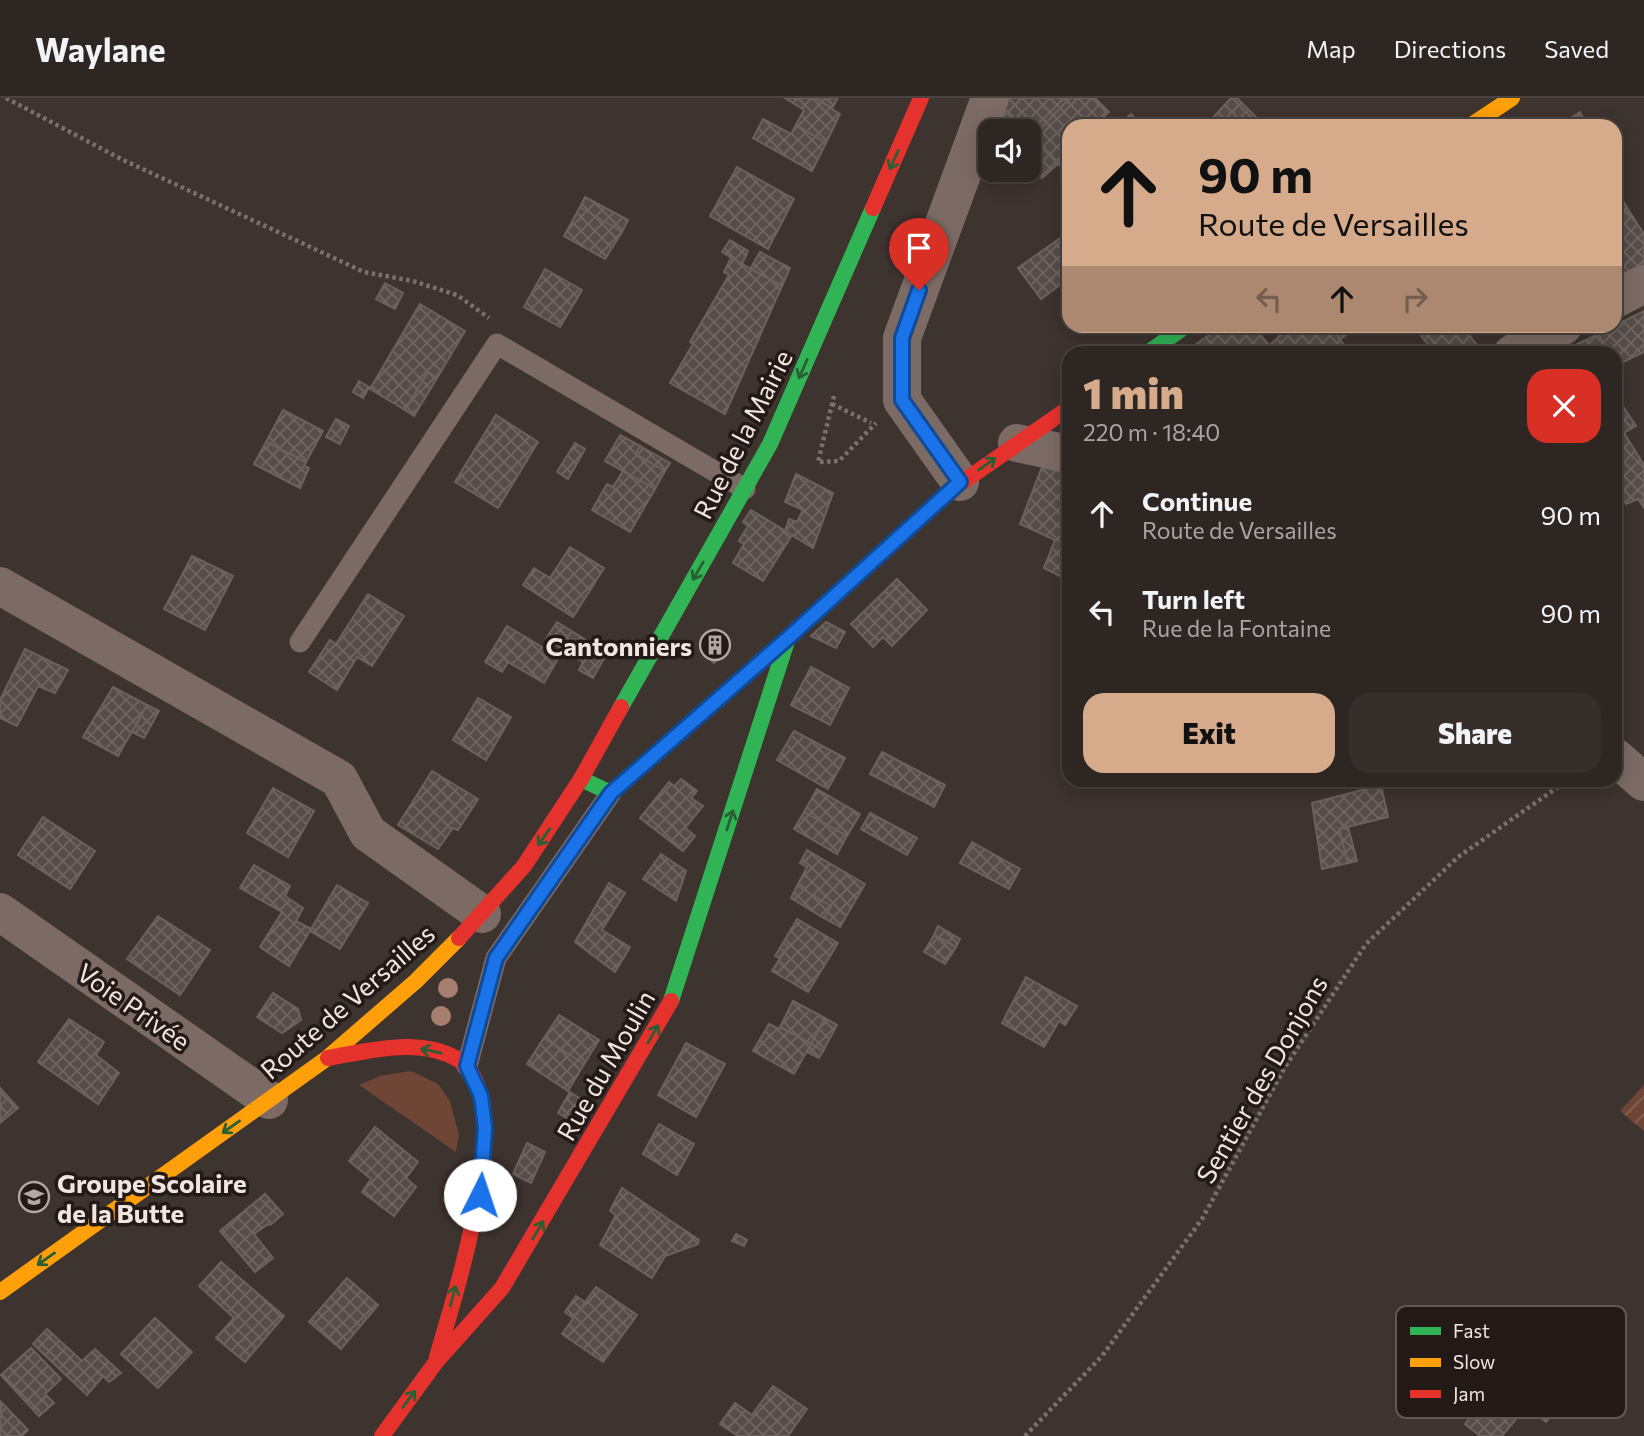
<!DOCTYPE html>
<meta charset="utf-8">
<style>
body{margin:0;font-family:Commissioner,sans-serif;background:#362e2b;color:#f1f3f6;height:100vh;display:flex;flex-direction:column;font-size:26px;white-space:nowrap}
*{box-sizing:border-box;margin:0}
p{font-size:23px;color:#a7a5a6}
.icon{flex:none;width:38px;height:38px;fill:none;stroke:currentColor;stroke-width:2;stroke-linecap:round;stroke-linejoin:round}
.map{position:relative;flex:1;overflow:hidden}
.details{position:absolute;left:1062px;top:248px;width:560px;height:441px;display:flex;flex-direction:column;background:#2e2623;border-radius:21px;box-shadow:0 4px 18px #0003,0 0 0 2px #494341}
.details>*{flex:none}
.banner{position:absolute;left:1062px;top:21px;width:560px;height:214px;border-radius:21px;box-shadow:0 4px 18px #0003,0 0 0 2px #494341;background:#d6ab8b;color:#111;overflow:hidden}
.tools{position:absolute;left:978px;top:21px;display:grid;gap:14px}
.tools a{display:grid;place-items:center;width:63px;height:63px;border-radius:14px;background:#2e2623;box-shadow:0 4px 18px #0003,0 0 0 2px #494341;font-size:35px}
.pin{position:absolute;display:grid;place-items:center;width:60px;height:60px;color:#fff;margin:-72px -30px;border-radius:50% 50% 50% 0;rotate:-45deg;box-shadow:0 0 7px #0007}
.pin .icon{rotate:45deg}
.me{position:absolute;width:77px;margin:-38px;rotate:4deg;stroke-linejoin:round;filter:drop-shadow(0 0 5px #0008)}
.turn{display:flex;align-items:center;gap:24px;height:147px;padding:0 21px;font-size:32px}
.turn .icon{width:91px;height:91px;stroke-width:2.5}
.turn b{display:block;font-size:49px;line-height:60px}
.lanes{display:flex;align-items:center;height:66px;padding:0 21px;background:#0003;justify-content:center;gap:35px;direction:ltr}
.lanes .off{opacity:.35}
.round{display:grid;place-items:center;flex:none;width:74px;height:74px;border-radius:21px;background:#362e2b}
.head{display:flex;align-items:center;justify-content:space-between;height:119px;padding:0 21px}
h1{font-size:42px;font-weight:800;line-height:52px;color:#d6ab8b}
.primary-button{display:flex;gap:14px;margin-top:auto;padding:14px 21px}
.primary-button a{flex:1;height:80px;border-radius:21px;background:#d6ab8b;color:#111;font-size:28px;font-weight:800;line-height:80px;text-align:center}
.primary-button a+a{background:#362e2b;color:#f1f3f6}
ul{padding:0;list-style:none}
li{display:flex;align-items:center;gap:21px;height:98px;padding:0 21px}
li div{flex:1}
li b{display:block;font-size:26px}
li em{font-style:normal}
header{display:flex;align-items:center;gap:42px;box-sizing:border-box;height:98px;padding:0 35px;background:#2e2623;border-bottom:2px solid #494341}
header strong{font-size:33px}
nav{display:flex;gap:38px;margin-inline-start:auto;font-size:24px}
.map>svg:first-child{display:block}
.green{fill:#6f4636}
.garden{fill:url(#garden-furrows)}
.building{fill:url(#building-cross-hatch);stroke:#6b625e;stroke-width:2}
.lines{fill:none;stroke-linecap:round;stroke-linejoin:round}
.path{stroke:#7d706b;stroke-width:4.5;stroke-dasharray:3.5 3.5;stroke-linecap:butt}
.lane{stroke:#7c6b65;stroke-width:21}
.street{stroke:#7c6b65;stroke-width:38}
.fast{stroke:#30b455;stroke-width:16}
.slow{stroke:#ff9f0a;stroke-width:16}
.jam{stroke:#e5322d;stroke-width:16}
.tree{fill:#a77e6f}
.oneway{stroke:#295f33}
.route-casing{stroke:#114b97;stroke-width:18}
.route{stroke:#1a73e8;stroke-width:12}
.labels{text-anchor:middle;dominant-baseline:central;stroke-width:7;stroke-linejoin:round;paint-order:stroke}
.street-label{font-size:26px;fill:#f2e5e0;stroke:#231a17}
.poi-label{font-size:26px;font-weight:bold;fill:#f2e5e0;stroke:#231a17;text-anchor:end}
.key{fill:#231a17;stroke:#615753;stroke-width:2}
.key-label{font-size:19px;fill:#f2e5e0}
</style>
<header>
<strong>Waylane</strong>
<nav><a>Map</a><a>Directions</a><a>Saved</a></nav>
</header>
<div class="map">
<svg width="1644" height="1338" viewBox="0 0 1644 1338">
<defs>
<pattern id="garden-furrows" width="10" height="10" patternUnits="userSpaceOnUse" patternTransform="scale(1.75)"><rect width="10" height="10" fill="#6f4636"/><path d="M-1 1l2-2M0 10L10 0M9 11l2-2" fill="none" stroke="#846153"/></pattern>
<pattern id="building-cross-hatch" width="8" height="8" patternUnits="userSpaceOnUse" patternTransform="scale(1.75)"><rect width="8" height="8" fill="#564d49"/><path d="M0 0l8 8M0 8l8-8" fill="none" stroke="#6f6663"/></pattern>
</defs>
<rect width="100%" height="100%" fill="#3d332f"/>
<polygon class="green" points="411,973 438,986 450,1003 459,1037 456,1054 359,987 380,978"/>
<polygon class="garden" points="1644,987 1644,1033 1620,1013"/>
<g class="building">
<polygon points="785,0 815,0 840,16 826,45 796,27 804,12"/>
<polygon points="815,0 838,0 832,10"/>
<polygon points="1003,0 1070,0 1032,39 1029,33 1026,33 998,6"/>
<polygon points="1070,0 1095,0 1109,14 1094,28 1069,28 1069,53 1058,66 1032,39"/>
<polygon points="1231,0 1237,0 1265,28 1205,28"/>
<polygon points="1001,9 1026,33 998,33"/>
<polygon points="1580,14 1587,28 1559,28"/>
<polygon points="1131,16 1142,28 1124,28 1121,25"/>
<polygon points="763,21 791,36 796,27 826,45 812,73 753,40"/>
<polygon points="1029,36 1058,66 1042,80 1029,66"/>
<polygon points="1069,53 1069,77 1058,66"/>
<polygon points="737,69 794,101 768,151 710,118"/>
<polygon points="1615,90 1629,113 1615,121"/>
<polygon points="585,99 628,122 622,134 580,109"/>
<polygon points="580,109 622,134 605,161 564,138"/>
<polygon points="1629,113 1644,136 1644,169 1626,177 1615,162 1615,121"/>
<polygon points="1066,136 1069,141 1069,180 1041,201 1018,170"/>
<polygon points="730,142 748,153 742,166 722,154"/>
<polygon points="760,154 790,170 782,188 750,171"/>
<polygon points="731,160 782,188 725,316 670,285 693,246 690,244 729,177 724,174"/>
<polygon points="545,171 582,192 560,229 524,209"/>
<polygon points="385,185 403,195 395,211 376,201"/>
<polygon points="420,206 465,233 437,280 428,274 405,312 370,291"/>
<polygon points="1644,213 1644,254 1617,267 1615,256 1610,256 1598,236"/>
<polygon points="1222,228 1253,228 1274,253 1271,256 1182,256"/>
<polygon points="1290,228 1331,228 1350,256 1276,256 1270,247"/>
<polygon points="1331,228 1359,228 1340,241"/>
<polygon points="1414,228 1462,228 1484,256 1435,256"/>
<polygon points="1497,228 1541,228 1513,244"/>
<polygon points="1598,236 1610,256 1557,256"/>
<polygon points="428,274 437,280 414,318 405,312"/>
<polygon points="359,283 369,289 363,300 353,294"/>
<polygon points="1622,307 1636,328 1624,335 1644,367 1644,410 1638,401 1626,406 1615,389 1615,311"/>
<polygon points="283,312 323,333 306,364 266,344"/>
<polygon points="496,317 538,344 498,410 455,384"/>
<polygon points="336,321 349,328 340,346 326,339"/>
<polygon points="620,337 640,348 636,356 665,373 655,391 605,363"/>
<polygon points="266,344 306,364 304,368 309,370 300,390 254,366"/>
<polygon points="575,345 585,351 568,381 557,374"/>
<polygon points="640,348 670,365 665,373 636,356"/>
<polygon points="1042,369 1069,376 1061,404 1069,408 1069,467 1064,480 1044,470 1055,442 1020,426"/>
<polygon points="623,373 655,391 630,434 592,412 607,386 613,389"/>
<polygon points="796,376 833,395 813,450 785,433 789,421 797,424 803,412 785,404"/>
<polygon points="751,412 792,437 763,483 733,465 744,446 739,443 748,428 743,424"/>
<polygon points="570,449 604,470 573,519 523,487 534,470 550,480"/>
<polygon points="192,458 233,478 205,532 164,511"/>
<polygon points="897,481 927,512 892,548 883,539 873,549 851,526"/>
<polygon points="368,496 404,518 372,568 357,559 337,592 309,574 330,542 336,546"/>
<polygon points="557,524 607,555 593,580 579,572 583,564 546,541"/>
<polygon points="826,524 845,534 836,550 811,538"/>
<polygon points="507,528 559,559 544,585 508,564 502,574 485,564"/>
<polygon points="715,541 727,553 714,565 702,553"/>
<polygon points="25,551 68,572 55,595 38,588 17,628 0,620 0,602"/>
<polygon points="811,569 849,590 830,627 791,607"/>
<polygon points="113,589 147,607 118,658 83,639"/>
<polygon points="478,600 511,619 486,662 453,642"/>
<polygon points="147,607 159,613 144,640 132,634"/>
<polygon points="794,633 845,660 828,691 777,662"/>
<polygon points="882,654 945,687 934,709 870,676"/>
<polygon points="432,673 478,701 458,732 453,730 438,751 398,727"/>
<polygon points="681,681 697,693 691,700 703,708 685,730 695,738 683,753 640,720 669,684 674,688"/>
<polygon points="1381,687 1388,719 1339,731 1348,765 1322,771 1312,705"/>
<polygon points="273,690 314,713 288,759 247,735"/>
<polygon points="817,691 860,716 847,738 804,714"/>
<polygon points="804,714 847,738 837,756 794,731"/>
<polygon points="870,715 917,740 907,757 861,731"/>
<polygon points="43,719 95,753 70,791 18,757"/>
<polygon points="1348,729 1357,763 1348,765 1339,731"/>
<polygon points="972,744 1020,771 1009,791 960,765"/>
<polygon points="807,752 865,786 840,829 824,820 831,808 797,788 807,769 800,765"/>
<polygon points="661,756 686,773 676,803 643,781"/>
<polygon points="254,767 290,788 285,798 303,810 296,823 311,831 289,868 260,849 282,814 240,790"/>
<polygon points="609,785 625,795 602,832 630,849 615,874 575,844"/>
<polygon points="337,787 368,805 340,851 310,833"/>
<polygon points="797,788 831,808 824,820 791,800"/>
<polygon points="158,818 210,852 180,897 127,861"/>
<polygon points="797,821 838,845 808,894 772,873 788,848 783,845"/>
<polygon points="938,828 960,841 956,849 934,837"/>
<polygon points="934,837 956,849 945,866 924,854"/>
<polygon points="783,845 788,848 780,861 775,858"/>
<polygon points="1026,879 1077,908 1065,927 1059,923 1044,949 1002,925"/>
<polygon points="273,895 298,911 301,922 282,935 257,919"/>
<polygon points="793,903 825,920 811,946 780,929"/>
<polygon points="559,917 599,942 584,966 544,940"/>
<polygon points="825,920 837,927 823,953 811,946"/>
<polygon points="69,921 104,944 96,957 119,975 98,1006 38,964"/>
<polygon points="769,926 779,931 780,929 811,946 794,976 753,953"/>
<polygon points="544,940 584,966 568,993 527,966"/>
<polygon points="686,945 725,966 696,1019 658,997"/>
<polygon points="811,946 823,953 819,960 807,954"/>
<polygon points="0,990 18,1010 0,1025"/>
<polygon points="570,994 587,1005 575,1025 558,1015"/>
<polygon points="659,1026 694,1046 677,1077 643,1056"/>
<polygon points="375,1029 418,1064 406,1080 416,1089 394,1118 362,1094 371,1081 349,1063"/>
<polygon points="527,1045 545,1054 531,1085 513,1076"/>
<polygon points="622,1090 699,1142 698,1146 665,1158 652,1180 600,1147 616,1117 610,1113"/>
<polygon points="265,1096 283,1116 270,1127 268,1126 254,1136 273,1160 255,1174 220,1133"/>
<polygon points="736,1136 747,1142 744,1148 732,1143"/>
<polygon points="221,1164 284,1218 245,1264 216,1240 234,1220 199,1188"/>
<polygon points="347,1180 378,1207 341,1251 309,1224"/>
<polygon points="596,1189 637,1217 603,1264 562,1236"/>
<polygon points="576,1198 585,1204 573,1220 565,1214"/>
<polygon points="155,1220 192,1254 158,1290 121,1256"/>
<polygon points="47,1231 82,1263 95,1251 121,1275 109,1284 103,1278 87,1297 33,1246"/>
<polygon points="31,1250 61,1281 45,1296 54,1305 39,1318 1,1277"/>
<polygon points="1514,1267 1561,1306 1546,1324 1526,1309 1502,1338 1480,1338 1465,1326"/>
<polygon points="773,1288 807,1311 788,1338 738,1338 720,1326 735,1305 752,1317"/>
<polygon points="1,1304 28,1332 22,1338 0,1338"/>
</g>
<g class="lines">
<g class="path">
<polyline points="6,0 121,61 364,174 413,183 457,197 489,220"/>
<polyline points="834,298 818,364 839,363 876,325"/>
<polyline points="832,306 871,325"/>
<polyline points="1025,1338 1102,1258 1202,1121 1285,969 1366,846 1458,759 1568,682"/>
</g>
<g class="lane">
<polyline points="300,544 497,246 745,391"/>
<polyline points="467,968 496,860 611,695"/>
</g>
<g class="street">
<polyline points="1615,201 1644,186"/>
<polyline points="1512,256 1563,228"/>
<polyline points="1017,345 1069,356"/>
<polyline points="960,384 902,302 902,240 990,0"/>
<polyline points="0,488 339,681 368,735 482,816"/>
<polyline points="1615,659 1644,684"/>
<polyline points="0,814 269,1002"/>
</g>
<g class="fast">
<polyline points="1146,256 1186,228"/>
<polyline points="621,609 770,346 873,110"/>
<polyline points="581,681 611,695 788,540 951,392"/>
<polyline points="671,903 788,540"/>
</g>
<g class="slow">
<polyline points="1470,28 1512,0"/>
<polyline points="0,1194 326,961 416,883 459,840"/>
</g>
<g class="jam">
<polyline points="873,110 921,0"/>
<polyline points="951,392 1069,310"/>
<polyline points="459,840 524,768 581,681 621,609"/>
<path d="M328,960c41,-7 92,-22 131,2 61,39 -6,240 -22,297"/>
<polyline points="382,1338 436,1264 502,1190 671,903"/>
</g>
</g>
<g class="tree">
<circle cx="448" cy="890" r="10"/>
<circle cx="441" cy="918" r="10"/>
</g>
<defs><path id="oneway-shaft" d="M-6 0H5M1.5-3L5.5 0L1.5 3" fill="none" stroke-width="1.6" stroke-linecap="round" stroke-linejoin="round" transform="scale(1.75)"/></defs>
<g class="oneway">
<use href="#oneway-shaft" transform="translate(894 62) rotate(114)"/>
<use href="#oneway-shaft" transform="translate(803 271) rotate(114)"/>
<use href="#oneway-shaft" transform="translate(987 366) rotate(-35)"/>
<use href="#oneway-shaft" transform="translate(698 473) rotate(120)"/>
<use href="#oneway-shaft" transform="translate(730 722) rotate(-72)"/>
<use href="#oneway-shaft" transform="translate(544 739) rotate(125)"/>
<use href="#oneway-shaft" transform="translate(653 936) rotate(-60)"/>
<use href="#oneway-shaft" transform="translate(431 953) rotate(-168)"/>
<use href="#oneway-shaft" transform="translate(231 1029) rotate(145)"/>
<use href="#oneway-shaft" transform="translate(538 1132) rotate(-59)"/>
<use href="#oneway-shaft" transform="translate(46 1161) rotate(145)"/>
<use href="#oneway-shaft" transform="translate(453 1198) rotate(-75)"/>
<use href="#oneway-shaft" transform="translate(409 1301) rotate(-54)"/>
</g>
<g class="lines">
<g class="route-casing">
<polyline id="route" points="480,1097 485,1030 481,998 467,968 496,860 611,695 788,540 960,384 902,302 902,240 919,192"/>
</g>
<use href="#route" class="route"/>
</g>
<defs>
<g id="building-ring" transform="scale(1.575)"><circle r="9.5" fill="#231a17" stroke="#b3a7a2" stroke-width="1.5"/><path d="M-4-6H4V6H1V3H-1V6H-4ZM-2.5-4.3h1.7v1.8h-1.7ZM.8-4.3h1.7v1.8H.8ZM-2.5-1h1.7V.8h-1.7ZM.8-1h1.7V.8H.8Z" fill="#b3a7a2"/></g>
<g id="school-ring" transform="scale(1.575)"><circle r="9.5" fill="#231a17" stroke="#b3a7a2" stroke-width="1.5"/><path d="M0-5L7-2L0 1L-7-2ZM-4 1L0 2.5L4 1V4Q0 6-4 4Z" fill="#b3a7a2"/></g>
</defs>
<g fill-rule="evenodd">
<use href="#building-ring" x="715" y="547"/>
<use href="#school-ring" x="34" y="1099"/>
</g>
<g class="labels">
<g class="street-label">
<text transform="translate(742 336) rotate(-63)">Rue de la Mairie</text>
<text transform="translate(347 903) rotate(-41)">Route de Versailles</text>
<text transform="translate(134 908) rotate(35)">Voie Privée</text>
<text transform="translate(605 967) rotate(-60)">Rue du Moulin</text>
<text transform="translate(1261 981) rotate(-60)">Sentier des Donjons</text>
</g>
<g class="poi-label">
<text x="692" y="547">Cantonniers</text>
<text x="57" y="1084" text-anchor="start">Groupe Scolaire<tspan x="57" dy="30">de la Butte</tspan></text>
</g>
</g>
<rect x="1396" y="1208" width="230" height="112" rx="10" class="key"/>
<rect x="1410" y="1229" width="31" height="8" fill="#30b455"/>
<rect x="1410" y="1260" width="31" height="9" fill="#ff9f0a"/>
<rect x="1410" y="1292" width="31" height="8" fill="#e5322d"/>
<g class="key-label">
<text x="1453" y="1240">Fast</text>
<text x="1453" y="1271">Slow</text>
<text x="1453" y="1303">Jam</text>
</g>
</svg>
<div class="tools">
<a><svg class="icon" aria-label="sound" viewBox="0 0 24 24"><path d="M4 9h4l5-4v14l-5-4H4zM17 9q2 3 0 6"/></svg></a>
</div>
<div class="pin" style="left:919px;top:192px;background:#d93025"><svg class="icon" aria-label="arrive" viewBox="0 0 24 24"><path d="M6 21V4h12l-3 4 3 4H6"/></svg></div>
<svg class="me" style="left:480px;top:1097px" viewBox="-20 -20 40 40"><circle r="19" fill="#fff"/><path d="M0-13L10 11 0 6-10 11z" fill="#1a73e8"/></svg>
<div class="banner">
<div class="turn"><svg class="icon" aria-label="ahead" viewBox="0 0 24 24"><path d="M12 20V5M6 11l6-6 6 6"/></svg><div><b>90 m</b>Route de Versailles</div></div>
<div class="lanes"><svg class="icon off" aria-label="left" viewBox="0 0 24 24"><path d="M17 20v-9H6M10 6l-5 5 5 5"/></svg><svg class="icon" aria-label="ahead" viewBox="0 0 24 24"><path d="M12 20V5M6 11l6-6 6 6"/></svg><svg class="icon off" aria-label="right" viewBox="0 0 24 24"><path d="M7 20v-9h11M14 6l5 5-5 5"/></svg></div>
</div>
<section class="details">
<div class="head"><div><h1>1 min</h1><p>220 m · 18:40</p></div><a class="round" style="background:#d93025;color:#fff"><svg class="icon" aria-label="close" viewBox="0 0 24 24"><path d="M6 6l12 12M18 6L6 18"/></svg></a></div>
<ul>
<li><svg class="icon" aria-label="ahead" viewBox="0 0 24 24"><path d="M12 20V5M6 11l6-6 6 6"/></svg><div><b>Continue</b><p>Route de Versailles</p></div><em>90 m</em></li>
<li><svg class="icon" aria-label="left" viewBox="0 0 24 24"><path d="M17 20v-9H6M10 6l-5 5 5 5"/></svg><div><b>Turn left</b><p>Rue de la Fontaine</p></div><em>90 m</em></li>
</ul>
<div class="primary-button"><a>Exit</a><a>Share</a></div>
</section>
</div>
